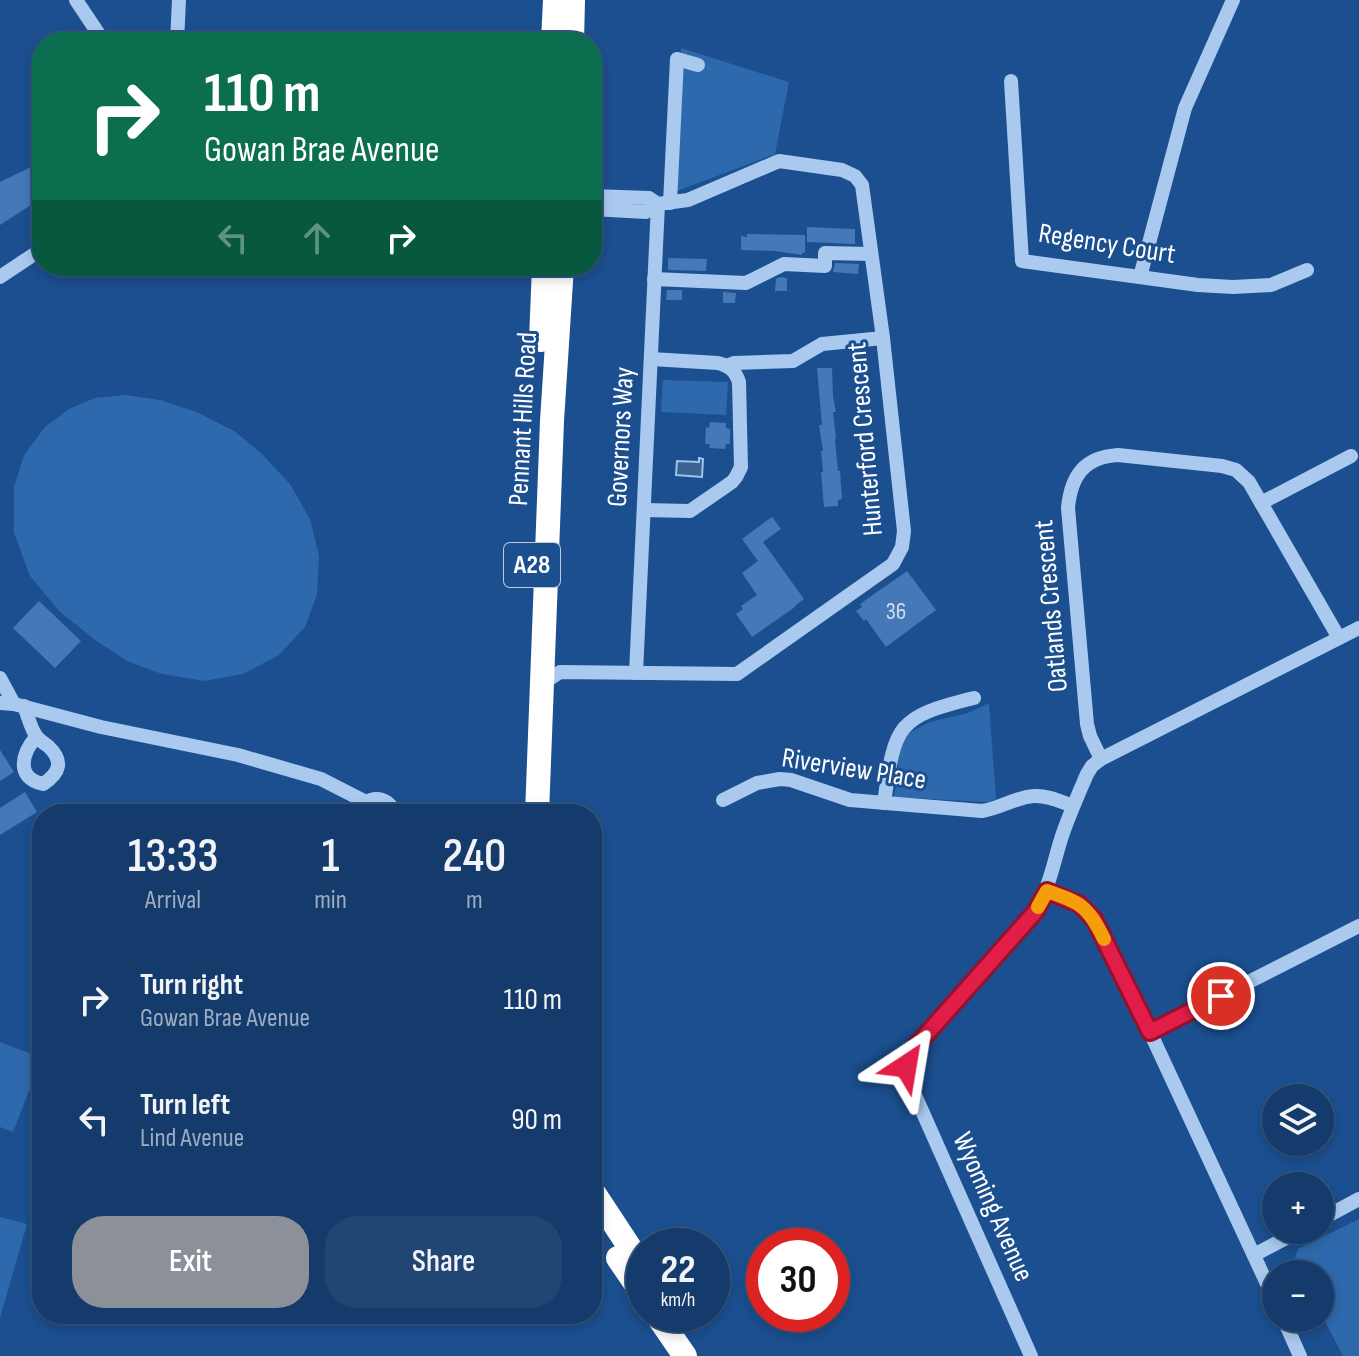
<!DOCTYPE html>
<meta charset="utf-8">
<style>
body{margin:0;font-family:"Sofia Sans Condensed",sans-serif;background:#214673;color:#f1f3f6;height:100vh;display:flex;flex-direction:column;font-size:30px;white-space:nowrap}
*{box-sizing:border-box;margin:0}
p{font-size:26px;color:#9dadc1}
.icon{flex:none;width:44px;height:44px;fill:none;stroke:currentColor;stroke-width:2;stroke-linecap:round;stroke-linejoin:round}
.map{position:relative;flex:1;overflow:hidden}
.sheet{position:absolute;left:32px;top:804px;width:570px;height:520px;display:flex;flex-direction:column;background:#143b6b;border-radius:32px;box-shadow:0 4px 12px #0003,0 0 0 2px #33557e}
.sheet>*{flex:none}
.top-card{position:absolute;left:32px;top:32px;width:570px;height:244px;border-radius:32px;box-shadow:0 4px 12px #0003,0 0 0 2px #33557e;background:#0b6e4f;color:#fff;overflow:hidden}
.controls{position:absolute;left:1262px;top:1084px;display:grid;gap:16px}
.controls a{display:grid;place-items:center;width:72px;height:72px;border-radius:50%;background:#143b6b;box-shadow:0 4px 12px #0003,0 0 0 2px #33557e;font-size:40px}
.speed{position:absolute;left:626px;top:1228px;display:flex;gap:16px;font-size:40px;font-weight:700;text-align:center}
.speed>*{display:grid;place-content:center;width:104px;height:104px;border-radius:50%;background:#143b6b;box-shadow:0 4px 12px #0003,0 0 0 2px #33557e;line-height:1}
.speed small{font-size:20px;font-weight:400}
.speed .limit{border:12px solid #d22;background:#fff;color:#111}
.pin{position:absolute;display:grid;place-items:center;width:68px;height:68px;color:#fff;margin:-34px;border:4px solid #fff;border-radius:50%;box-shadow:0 2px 8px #0007}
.me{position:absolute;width:88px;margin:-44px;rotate:33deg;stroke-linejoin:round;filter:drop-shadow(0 0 6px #0008)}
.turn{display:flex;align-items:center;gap:28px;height:168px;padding:0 40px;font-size:36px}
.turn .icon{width:104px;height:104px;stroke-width:2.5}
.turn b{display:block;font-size:56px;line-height:68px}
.lanes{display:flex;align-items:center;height:76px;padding:0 40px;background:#0003;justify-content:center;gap:40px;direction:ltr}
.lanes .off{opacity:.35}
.eta{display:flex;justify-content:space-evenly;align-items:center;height:136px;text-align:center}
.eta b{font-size:48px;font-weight:600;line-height:56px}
.primary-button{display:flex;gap:16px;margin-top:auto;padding:16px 40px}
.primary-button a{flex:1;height:92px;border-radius:32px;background:#8c9099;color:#fff;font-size:32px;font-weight:600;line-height:92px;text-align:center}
.primary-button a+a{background:#214673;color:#f1f3f6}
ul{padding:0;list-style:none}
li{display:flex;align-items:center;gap:24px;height:120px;padding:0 40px}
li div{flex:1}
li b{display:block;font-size:30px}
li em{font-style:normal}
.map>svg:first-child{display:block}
.green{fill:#2e69ad}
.water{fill:#3c6290;stroke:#9cc4f0;stroke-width:2}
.building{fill:#4478b7}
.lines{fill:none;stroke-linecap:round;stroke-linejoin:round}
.minor{stroke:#a9c9ee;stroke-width:14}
.highway{stroke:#fff;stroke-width:24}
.route-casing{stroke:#92132f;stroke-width:20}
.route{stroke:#e11d48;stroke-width:14}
.slow{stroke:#f59e0b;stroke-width:14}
.labels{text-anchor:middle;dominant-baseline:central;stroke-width:6;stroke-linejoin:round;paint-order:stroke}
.number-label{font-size:24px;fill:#d0dded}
.shield{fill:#1b4f8f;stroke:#bbcadd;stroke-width:2}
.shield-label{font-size:26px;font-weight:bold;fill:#fff}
.street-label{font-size:28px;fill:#fff;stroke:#1b4f8f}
</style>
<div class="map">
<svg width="1359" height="1356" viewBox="0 0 1359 1356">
<rect width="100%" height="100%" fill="#1b4f8f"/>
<g class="green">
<polygon points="681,48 789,82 775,154 677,191"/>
<polygon points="663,380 728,382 726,415 661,412"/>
<polygon points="125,395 160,400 197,412 234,431 261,453 290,484 310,519 319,556 317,595 305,627 279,655 243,674 204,681 162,674 127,661 95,640 59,611 30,576 14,533 14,487 24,455 45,427 69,409 95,398"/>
<polygon points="989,703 996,799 988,802 894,797 898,775 898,749 910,732 930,722 968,713"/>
<polygon points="0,1042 42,1058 13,1132 0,1127"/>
<polygon points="0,1217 27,1224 0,1318"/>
<polygon points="1359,1219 1359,1356 1343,1356 1320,1312 1320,1274 1300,1274 1294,1262 1298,1249"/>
</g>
<polygon class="water" points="699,458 703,459 702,477 676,475 677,461 699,462"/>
<g class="building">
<polygon points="33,166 42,176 42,198 0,225 0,182"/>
<polygon points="807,227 855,229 855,244 807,242"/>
<polygon points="747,234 805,235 805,253 802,253 802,255 775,251 741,250 741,236 747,237"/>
<polygon points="668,258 707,259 706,271 668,270"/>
<polygon points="835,263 859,264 858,274 833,272"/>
<polygon points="780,277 787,278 787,291 775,291 776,279"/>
<polygon points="667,290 682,290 682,300 666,300"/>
<polygon points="723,292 736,293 735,303 723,303"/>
<polygon points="817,368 832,368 833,397 836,412 833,412 836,439 835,439 838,471 840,471 842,499 838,500 838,506 824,507 821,472 823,472 821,451 823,451 819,425 822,425"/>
<polygon points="710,422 726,423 726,428 730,429 730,444 726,444 725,449 709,448 710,444 705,444 706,427 709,428"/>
<polygon points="772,517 781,529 763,542 804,599 795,606 795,607 752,637 736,614 743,609 741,606 757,595 742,573 758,561 742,539"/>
<polygon points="907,571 936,610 886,647 866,619 864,621 856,611 862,607 860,604"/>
<polygon points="39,601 81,641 55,668 13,628"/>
<polygon points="0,750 14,772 0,781"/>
<polygon points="25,792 37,812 0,835 0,808"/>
</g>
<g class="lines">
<g class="minor">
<polyline points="76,0 104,42"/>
<polyline points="177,42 179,0"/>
<polyline points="1011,81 1022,261 1198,285 1233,287 1271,285 1307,270"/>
<polyline points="592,196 649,198 658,204"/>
<polyline points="670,203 677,59 698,65"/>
<polyline points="0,277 42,249"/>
<polyline points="1140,277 1185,108 1233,0"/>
<polyline points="654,279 746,283 784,264 825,266 825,253 871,254"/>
<polyline points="727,366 734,363 793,361 822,344 883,338"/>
<polyline points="1261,503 1351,456"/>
<path d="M644,510l46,1 42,-29 4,-5 5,-10 -2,-85c-4,-12 -10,-16 -21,-19l-67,-4"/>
<polyline points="636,673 658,204"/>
<polyline points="0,678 14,704"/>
<polyline points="542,684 560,672 737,674 893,564 902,547 904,531 883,338 862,185 855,176 842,170 779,161 688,200 658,204 646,212 592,209"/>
<polyline points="0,703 14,704 101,727 238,755 321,779 366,802"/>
<path d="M24,706c4,10 7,24 13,31 3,4 7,6 11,9 16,15 12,27 -5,38 -28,-6 -21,-31 -7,-47"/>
<path d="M1101,759l-11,-23 -3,-12 -19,-216c3,-33 17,-51 50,-53l104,11 14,4 13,12 90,156"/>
<path d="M723,800l34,-17 23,-4 11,1 59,20 132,11c19,-3 34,-14 52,-15 14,-1 27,6 39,10"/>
<path d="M884,803c11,-77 11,-86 90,-105"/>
<path d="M357,814c10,-20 29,-20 39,0"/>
<polyline points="1047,891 1079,904 1094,919 1150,1032 1276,1303"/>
<polyline points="1150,1032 1359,926"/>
<polyline points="1320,1220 1359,1199"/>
<polyline points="1254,1255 1301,1230"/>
<polyline points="1283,1318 1300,1356"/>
<path d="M1031,1356l-120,-270c-6,-16 -5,-26 5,-40l111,-125c23,-27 25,-56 36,-88 7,-20 16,-40 24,-59l5,-8 9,-7 258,-131"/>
</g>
<g class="highway">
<polyline points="553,42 555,0"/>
<polyline points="572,42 573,0"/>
<polyline points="541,340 544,266"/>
<polyline points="537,814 552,421 562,266"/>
<polyline points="592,1190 644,1269"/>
<polyline points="618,1258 644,1296"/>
<polyline points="656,1314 685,1356"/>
</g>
</g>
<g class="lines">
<g class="route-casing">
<polyline id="route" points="906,1066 916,1046 1035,912 1047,891 1079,904 1094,919 1150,1032 1221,996"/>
</g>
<use href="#route" class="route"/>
<path class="slow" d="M1038,907l9,-16c34,12 41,15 57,48"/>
</g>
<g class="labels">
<g class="number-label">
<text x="896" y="611">36</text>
</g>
<rect class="shield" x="504" y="543" width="56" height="44" rx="6"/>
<g class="shield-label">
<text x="532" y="565">A28</text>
</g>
<g class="street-label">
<text transform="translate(1107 244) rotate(9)">Regency Court</text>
<text transform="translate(523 419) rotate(-87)">Pennant Hills Road</text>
<text transform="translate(621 437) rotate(-87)">Governors Way</text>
<text transform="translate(865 439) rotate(-95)">Hunterford Crescent</text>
<text transform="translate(1051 606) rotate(-95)">Oatlands Crescent</text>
<text transform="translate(854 769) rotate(9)">Riverview Place</text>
<text transform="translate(993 1207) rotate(66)">Wyoming Avenue</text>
</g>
</g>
</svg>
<div class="controls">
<a><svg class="icon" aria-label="layers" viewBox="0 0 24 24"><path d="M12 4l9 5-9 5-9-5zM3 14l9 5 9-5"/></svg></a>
<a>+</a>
<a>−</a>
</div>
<div class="speed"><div>22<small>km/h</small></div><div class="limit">30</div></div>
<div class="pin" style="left:1221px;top:996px;background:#d93025"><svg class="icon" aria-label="arrive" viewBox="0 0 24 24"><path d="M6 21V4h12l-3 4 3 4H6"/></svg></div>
<svg class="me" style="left:906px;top:1066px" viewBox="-20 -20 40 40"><path d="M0-17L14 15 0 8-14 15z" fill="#e11d48" stroke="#fff" stroke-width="4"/></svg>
<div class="top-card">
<div class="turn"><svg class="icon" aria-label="right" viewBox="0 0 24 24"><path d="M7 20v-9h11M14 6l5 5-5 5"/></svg><div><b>110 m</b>Gowan Brae Avenue</div></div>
<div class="lanes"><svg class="icon off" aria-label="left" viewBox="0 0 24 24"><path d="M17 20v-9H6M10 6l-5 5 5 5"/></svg><svg class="icon off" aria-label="ahead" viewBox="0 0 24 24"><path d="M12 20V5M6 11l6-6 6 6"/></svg><svg class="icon" aria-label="right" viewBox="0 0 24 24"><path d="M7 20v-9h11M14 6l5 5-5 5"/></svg></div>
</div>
<section class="sheet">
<div class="eta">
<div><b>13:33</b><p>Arrival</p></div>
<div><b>1</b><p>min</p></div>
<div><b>240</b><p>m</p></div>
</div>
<ul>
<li><svg class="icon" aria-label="right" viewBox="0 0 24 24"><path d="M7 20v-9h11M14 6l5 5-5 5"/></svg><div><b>Turn right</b><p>Gowan Brae Avenue</p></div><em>110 m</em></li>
<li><svg class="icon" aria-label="left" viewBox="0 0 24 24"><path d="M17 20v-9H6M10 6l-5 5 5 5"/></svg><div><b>Turn left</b><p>Lind Avenue</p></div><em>90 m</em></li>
</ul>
<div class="primary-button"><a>Exit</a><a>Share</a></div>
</section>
</div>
